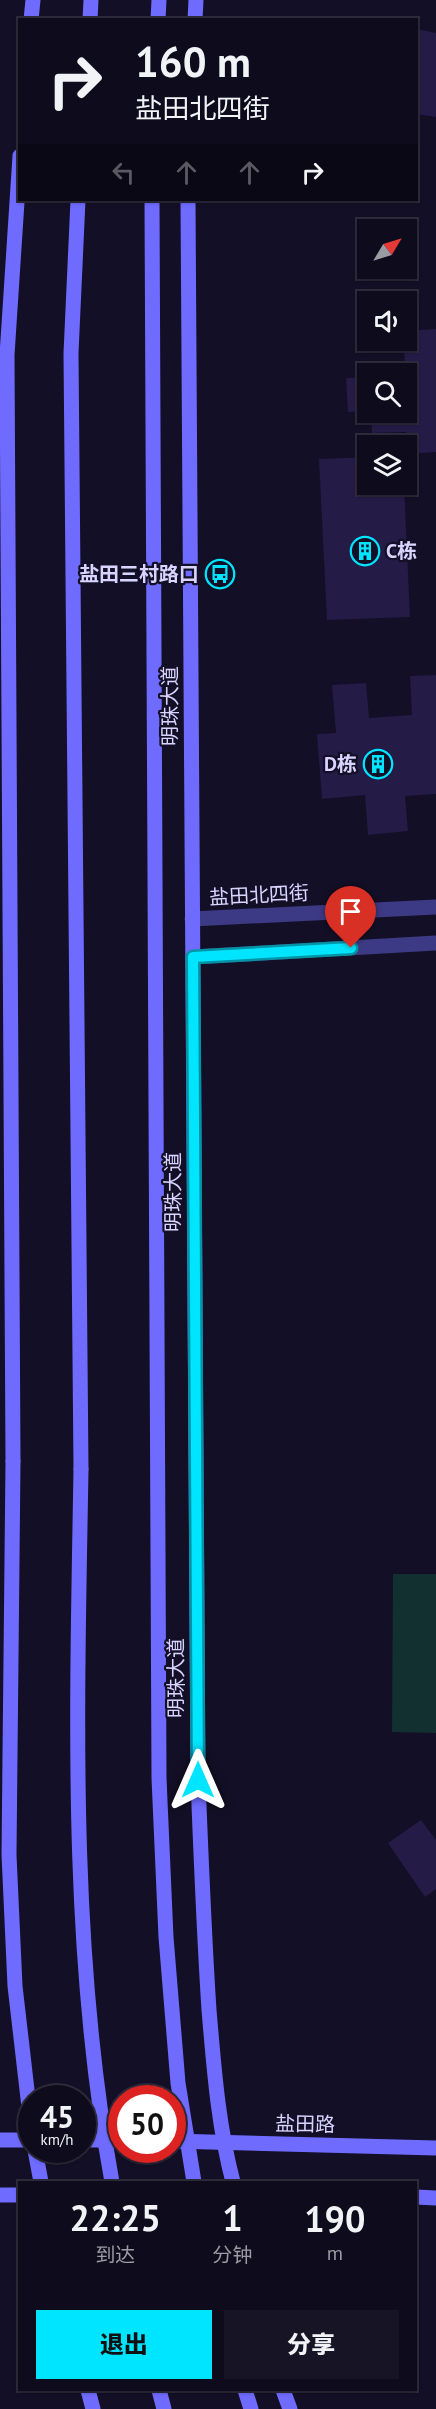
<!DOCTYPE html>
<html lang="zh">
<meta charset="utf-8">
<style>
body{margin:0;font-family:"PT Sans","Noto Sans SC",sans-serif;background:#171425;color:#f1f3f6;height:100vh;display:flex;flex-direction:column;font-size:22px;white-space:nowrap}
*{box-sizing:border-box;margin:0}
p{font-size:20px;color:#9b9ba3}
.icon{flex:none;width:33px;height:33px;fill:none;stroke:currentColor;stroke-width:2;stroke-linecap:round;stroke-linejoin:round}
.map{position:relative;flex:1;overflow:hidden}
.drawer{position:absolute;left:18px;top:2181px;width:399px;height:210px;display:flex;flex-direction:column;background:#0e0b1c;border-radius:0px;box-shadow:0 2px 4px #0004,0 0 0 2px #2e2b3b}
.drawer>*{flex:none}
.guide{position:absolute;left:18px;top:18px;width:400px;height:183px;border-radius:0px;box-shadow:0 2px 4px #0004,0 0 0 2px #2e2b3b;background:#0e0b1c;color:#f1f3f6;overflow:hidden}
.needle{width:39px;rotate:52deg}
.buttons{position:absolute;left:357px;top:219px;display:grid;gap:12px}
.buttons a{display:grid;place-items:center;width:60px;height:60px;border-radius:0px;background:#0e0b1c;box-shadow:0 2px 4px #0004,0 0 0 2px #2e2b3b;font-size:30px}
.speed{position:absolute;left:18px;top:2085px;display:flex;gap:12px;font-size:30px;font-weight:700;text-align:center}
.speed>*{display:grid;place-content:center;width:78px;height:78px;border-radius:50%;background:#0e0b1c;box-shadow:0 2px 4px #0004,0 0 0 2px #2e2b3b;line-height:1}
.speed small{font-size:15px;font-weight:400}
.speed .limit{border:9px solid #d22;background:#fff;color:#111}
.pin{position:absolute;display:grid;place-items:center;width:51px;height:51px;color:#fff;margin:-62px -26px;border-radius:50% 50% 50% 0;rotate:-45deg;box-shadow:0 0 6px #0007}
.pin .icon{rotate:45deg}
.me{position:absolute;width:66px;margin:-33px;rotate:0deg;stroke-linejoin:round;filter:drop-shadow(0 0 4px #0008)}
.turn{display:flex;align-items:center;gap:21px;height:126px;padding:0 18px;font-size:27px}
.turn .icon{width:78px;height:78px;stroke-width:2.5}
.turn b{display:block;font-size:42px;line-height:51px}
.lanes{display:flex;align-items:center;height:57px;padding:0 18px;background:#0003;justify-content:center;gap:30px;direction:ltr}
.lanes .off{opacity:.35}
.eta{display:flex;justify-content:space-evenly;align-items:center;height:102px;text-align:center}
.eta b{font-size:36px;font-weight:800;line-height:42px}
.action{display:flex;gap:12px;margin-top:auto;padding:12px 18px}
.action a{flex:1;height:69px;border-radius:0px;background:#00e5ff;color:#111;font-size:24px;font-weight:800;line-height:69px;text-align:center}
.action a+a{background:#171425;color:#f1f3f6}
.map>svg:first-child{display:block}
.green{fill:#12302f}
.building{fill:#241b47}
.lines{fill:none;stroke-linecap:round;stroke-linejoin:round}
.street{stroke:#3d3a85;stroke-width:15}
.secondary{stroke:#6f6bff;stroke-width:15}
.secondary-bridge{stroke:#6f6bff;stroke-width:15}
.route-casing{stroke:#0095a6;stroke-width:15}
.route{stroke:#00e5ff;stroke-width:10}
.labels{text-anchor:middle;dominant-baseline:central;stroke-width:4.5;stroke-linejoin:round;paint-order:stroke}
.poi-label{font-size:20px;font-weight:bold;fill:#d9d4ff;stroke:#130f26;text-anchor:end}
.street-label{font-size:20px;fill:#d9d4ff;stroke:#130f26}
</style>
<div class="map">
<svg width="436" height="2409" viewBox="0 0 436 2409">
<rect width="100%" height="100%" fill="#130f26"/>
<polygon class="green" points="393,1574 436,1574 436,1733 392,1732"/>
<g class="building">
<polygon points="417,29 436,33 436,117 417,114"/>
<polygon points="436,329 436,452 407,454 406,432 372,433 371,412 406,412 404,340 406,340 406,331"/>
<polygon points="368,377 368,411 348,412 346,378"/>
<polygon points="368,457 368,484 404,484 410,617 327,620 319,459"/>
<polygon points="436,675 436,794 405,796 408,831 368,835 365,795 322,799 317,734 336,733 332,685 366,683 369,718 412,715 410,676"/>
<polygon points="421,1820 436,1840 436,1889 425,1897 388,1843"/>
</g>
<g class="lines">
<g class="street">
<polyline points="192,919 436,907"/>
<polyline points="193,957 436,943"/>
</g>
<g class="secondary">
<polyline points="31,20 33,0"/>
<polyline points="90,20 91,0"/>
<polyline points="158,20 159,0"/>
<polyline points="195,20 196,0"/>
<polyline points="78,200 71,353 81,1469"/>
<polyline points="152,200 159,1778 166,1937 178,2083 194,2182"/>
<path d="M188,200l10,1580c3,77 6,153 11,230 5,58 9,115 24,172"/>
<polyline points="13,1461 7,355 20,156"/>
<polyline points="0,2140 32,2140"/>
<polyline points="82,2140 122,2140"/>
<polyline points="172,2141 436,2148"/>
<polyline points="35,2150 41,2182"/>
<polyline points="0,2195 20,2195"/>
<polyline points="416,2197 436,2198"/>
<polyline points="88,2390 93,2409"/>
<polyline points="159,2390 164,2409"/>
<polyline points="245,2390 251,2409"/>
<polyline points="283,2390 290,2409"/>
</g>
<g class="secondary-bridge">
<polyline points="13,1461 9,1855 15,1986 32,2133"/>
<path d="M81,1469c-4,239 -12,478 31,713"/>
</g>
</g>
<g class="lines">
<g class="route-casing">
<polyline id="route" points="198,1780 193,957 351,948"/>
</g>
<use href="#route" class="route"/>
</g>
<defs>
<g id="building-ring" transform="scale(1.5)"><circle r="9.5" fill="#130f26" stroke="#00e5ff" stroke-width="1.5"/><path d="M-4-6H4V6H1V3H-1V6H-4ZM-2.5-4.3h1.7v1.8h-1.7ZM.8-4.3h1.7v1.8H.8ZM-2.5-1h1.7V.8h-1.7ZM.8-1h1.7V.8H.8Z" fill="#00e5ff"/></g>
<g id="bus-ring" transform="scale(1.5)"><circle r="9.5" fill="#130f26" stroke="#00e5ff" stroke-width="1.5"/><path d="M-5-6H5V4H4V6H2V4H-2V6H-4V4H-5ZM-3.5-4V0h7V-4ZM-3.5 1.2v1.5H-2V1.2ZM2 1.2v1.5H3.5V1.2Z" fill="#00e5ff"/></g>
</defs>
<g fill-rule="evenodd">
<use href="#building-ring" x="365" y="551"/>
<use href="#bus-ring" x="220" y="574"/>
<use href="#building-ring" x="378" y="764"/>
</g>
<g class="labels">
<g class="poi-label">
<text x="386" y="551" text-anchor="start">C栋</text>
<text x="199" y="574">盐田三村路口</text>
<text x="357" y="764">D栋</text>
</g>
<g class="street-label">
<text transform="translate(170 706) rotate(-90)">明珠大道</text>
<text transform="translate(259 895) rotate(-3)">盐田北四街</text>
<text transform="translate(173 1192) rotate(-90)">明珠大道</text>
<text transform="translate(176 1678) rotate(-90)">明珠大道</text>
<text transform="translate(305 2124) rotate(1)">盐田路</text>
</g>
</g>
</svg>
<div class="buttons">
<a><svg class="needle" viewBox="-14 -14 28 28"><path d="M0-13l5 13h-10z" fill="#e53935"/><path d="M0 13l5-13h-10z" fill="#9b9ba3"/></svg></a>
<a><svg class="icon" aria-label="sound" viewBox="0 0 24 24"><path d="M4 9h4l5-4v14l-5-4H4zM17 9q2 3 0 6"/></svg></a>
<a><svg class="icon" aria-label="search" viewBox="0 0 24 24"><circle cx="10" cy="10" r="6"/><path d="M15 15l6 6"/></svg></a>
<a><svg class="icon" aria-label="layers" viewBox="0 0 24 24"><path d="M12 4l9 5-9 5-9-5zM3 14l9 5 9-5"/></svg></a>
</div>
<div class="speed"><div>45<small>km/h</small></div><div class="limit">50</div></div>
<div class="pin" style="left:351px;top:948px;background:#d93025"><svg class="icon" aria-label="arrive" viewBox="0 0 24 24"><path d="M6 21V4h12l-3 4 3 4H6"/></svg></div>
<svg class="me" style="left:198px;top:1780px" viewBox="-20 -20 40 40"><path d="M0-17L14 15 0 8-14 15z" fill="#00e5ff" stroke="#fff" stroke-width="4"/></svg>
<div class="guide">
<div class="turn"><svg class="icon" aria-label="right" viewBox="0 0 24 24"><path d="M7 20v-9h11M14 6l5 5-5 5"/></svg><div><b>160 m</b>盐田北四街</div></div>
<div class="lanes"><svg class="icon off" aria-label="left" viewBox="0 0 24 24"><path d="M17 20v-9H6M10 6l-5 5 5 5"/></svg><svg class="icon off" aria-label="ahead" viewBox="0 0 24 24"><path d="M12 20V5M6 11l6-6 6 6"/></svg><svg class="icon off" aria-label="ahead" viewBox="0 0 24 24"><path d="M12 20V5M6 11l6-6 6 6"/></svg><svg class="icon" aria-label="right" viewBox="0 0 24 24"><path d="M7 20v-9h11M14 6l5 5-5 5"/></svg></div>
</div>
<section class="drawer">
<div class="eta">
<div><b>22:25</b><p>到达</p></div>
<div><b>1</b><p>分钟</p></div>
<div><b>190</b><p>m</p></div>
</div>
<div class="action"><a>退出</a><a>分享</a></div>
</section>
</div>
